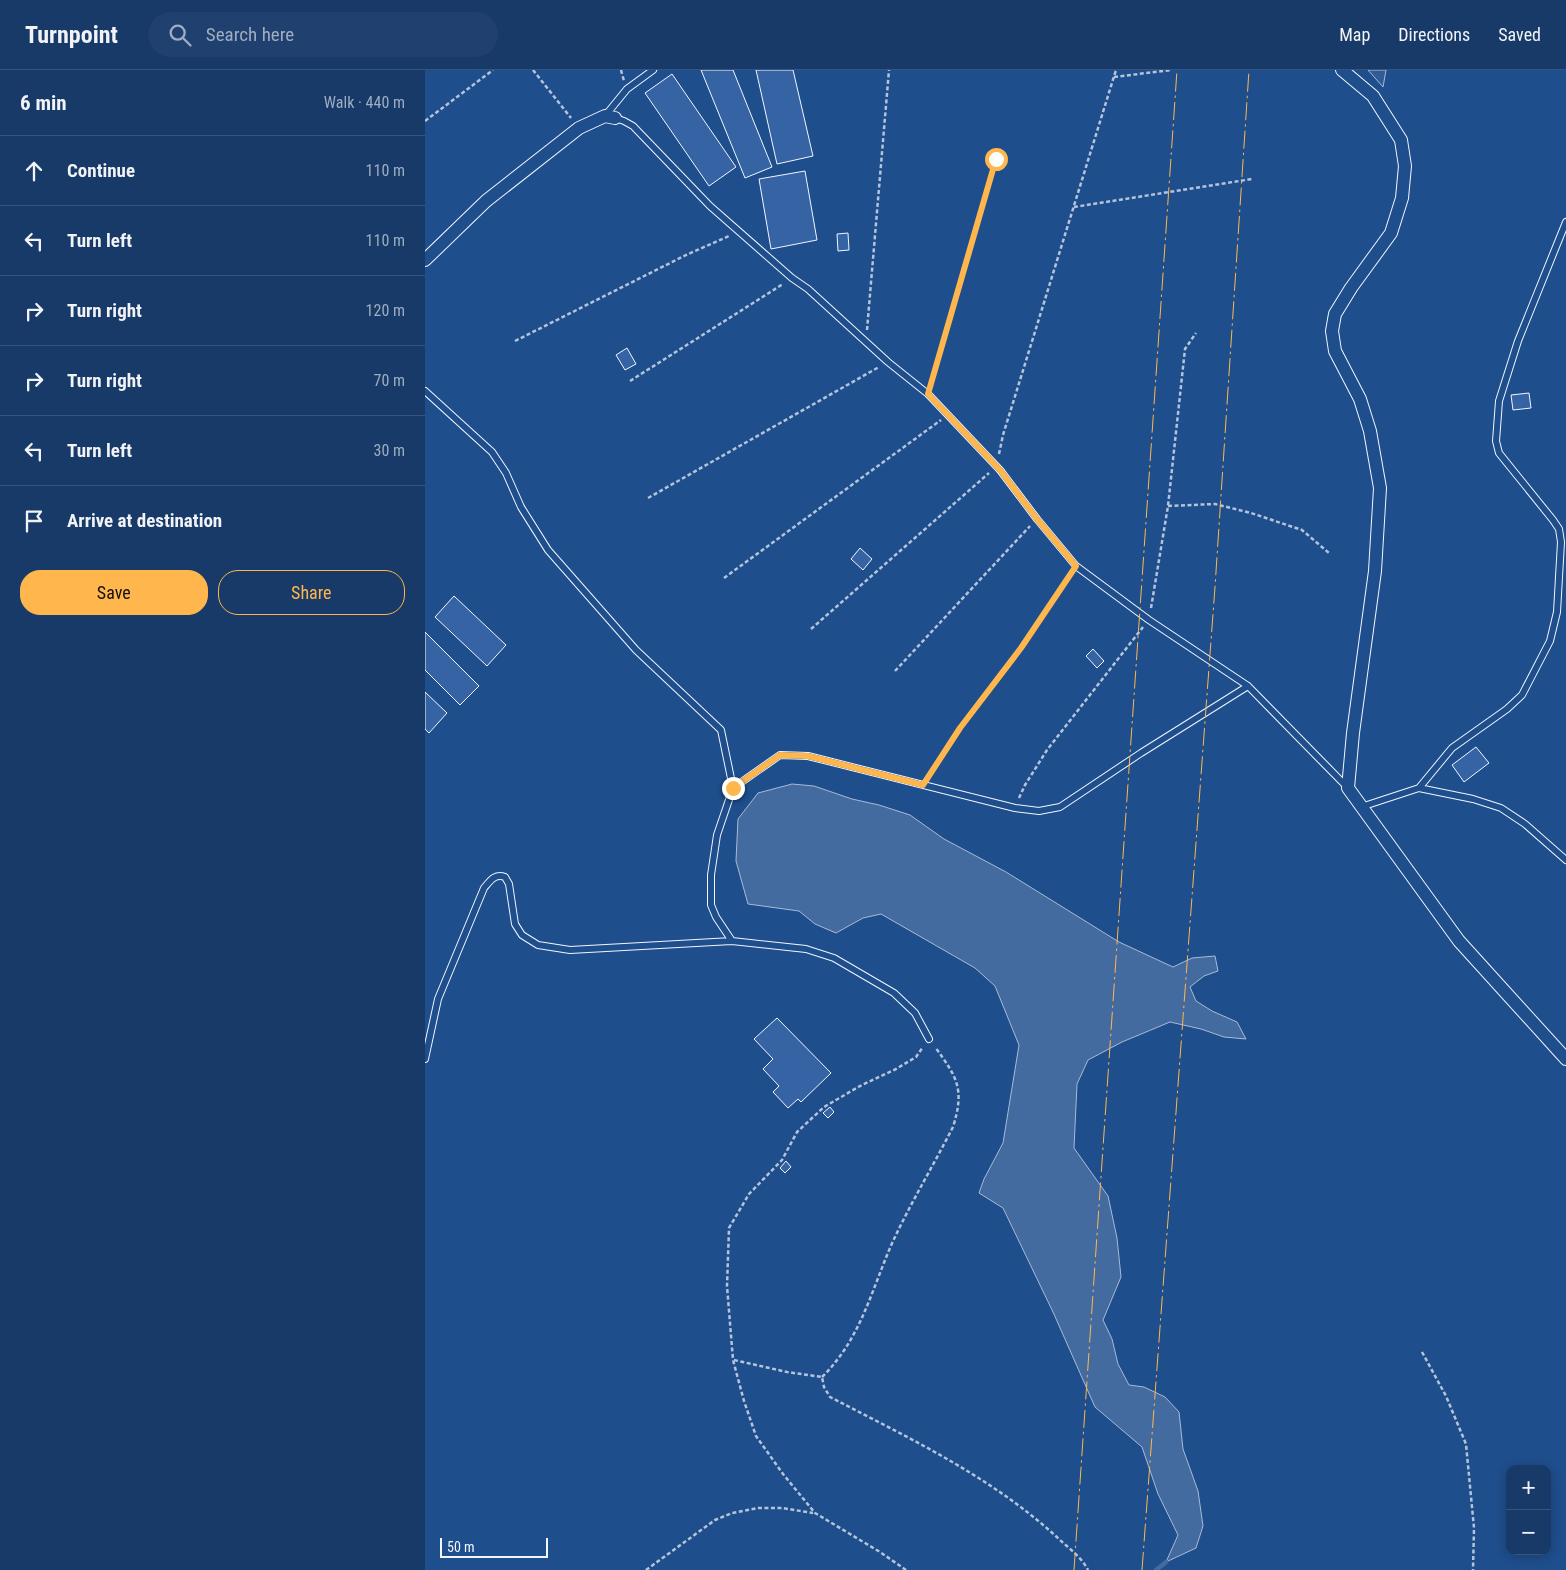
<!DOCTYPE html>
<meta charset="utf-8">
<style>
:root{--surface:#173a69;--page:#20416f;--text:#f1f3f6;--muted:#9eadc0;--line:#36547d;--accent:#ffb74d}
body{margin:0;font-family:"Roboto Condensed",sans-serif;background:var(--page);color:var(--text)}
.controls{position:absolute;right:15px;bottom:15px;display:grid;overflow:hidden;border-radius:10px;box-shadow:0 2px 12px #0003}
.controls button{width:45px;height:45px;display:grid;place-items:center;padding:0;border:0;border-bottom:1px solid var(--line);background:var(--surface);color:var(--text);font:25px sans-serif}
.scale{position:absolute;left:15px;bottom:12px;width:108px;box-sizing:border-box;padding-left:5px;border:2px solid #f2f6ff;border-top:0;font-size:14px;line-height:18px;white-space:nowrap;color:#f2f6ff;-webkit-text-stroke:4px #1f4e8c;paint-order:stroke}
.stop{position:absolute;width:15px;height:15px;margin:-11px;border:4px solid #ffb74d;border-radius:50%;background:#fff}
.stop.end{background:#ffb74d;border-color:#fff;box-shadow:0 1px 5px #0008}
.list{margin:0;padding:0;list-style:none}
h2{display:flex;justify-content:space-between;align-items:center;height:65px;margin:0;padding:0 20px;font-size:21px}
h2 small{font-size:16px;font-weight:400;color:var(--muted)}
.list li{display:grid;grid-template-columns:32px 1fr auto;gap:15px;align-items:center;box-sizing:border-box;height:70px;padding:0 20px;border-top:1px solid var(--line)}
.list b{display:block;font-size:19px;white-space:nowrap}
.list em{font-size:16px;font-style:normal;color:var(--muted)}
.actions{display:flex;gap:10px;padding:15px 20px}
.actions a{flex:1;padding:11px 0;border:1px solid var(--accent);border-radius:20px;text-align:center;font-size:18px;color:var(--accent)}
.actions .main{background:var(--accent);color:#111}
.icon{flex:none;width:28px;height:28px;fill:none;stroke:currentColor;stroke-width:2;stroke-linecap:round;stroke-linejoin:round}
.map{position:relative;flex:none;width:1141px;height:1500px;overflow:hidden}
header{display:flex;align-items:center;gap:30px;box-sizing:border-box;height:70px;padding:0 25px;background:var(--surface);border-bottom:1px solid var(--line)}
header strong{font-size:24px}
nav{display:flex;gap:28px;margin-inline-start:auto;font-size:18px}
.search{width:350px;height:45px;background:var(--page);display:flex;align-items:center;gap:12px;box-sizing:border-box;padding:0 18px;border-radius:28px;color:var(--muted);font-size:19px}
main{display:flex}
aside{flex:1;background:var(--surface)}
.map>svg:first-child{display:block}
.built{fill:#305b95;stroke:#a8bbd7}
.water{fill:#446ba0;stroke:#a8bbd7}
.lines{fill:none;stroke-linecap:round;stroke-linejoin:round}
.stream{stroke:#446ba0;stroke-width:4.5}
.building{fill:#3563a3;stroke:#f2f6ff}
.service-casing{stroke:#f2f6ff;stroke-width:8}
.minor-casing{stroke:#f2f6ff;stroke-width:14}
.path{stroke:#b3c4dc;stroke-width:2.5;stroke-dasharray:4 2.5;stroke-linecap:butt}
.service{stroke:#1f4e8c;stroke-width:6}
.minor{stroke:#1f4e8c;stroke-width:12}
.power{stroke:#ffb74d;stroke-width:1;stroke-dasharray:18 4 2.5 4;stroke-linecap:butt}
.route{stroke:#ffb74d;stroke-width:6}
</style>
<header>
<strong>Turnpoint</strong>
<div class="search"><svg class="icon" aria-label="search" viewBox="0 0 24 24"><circle cx="10" cy="10" r="6"/><path d="M15 15l6 6"/></svg>Search here</div>
<nav><a>Map</a><a>Directions</a><a>Saved</a></nav>
</header>
<main>
<aside>
<h2>6 min<small>Walk · 440 m</small></h2>
<ul class="list">
<li><svg class="icon" aria-label="ahead" viewBox="0 0 24 24"><path d="M12 20V5M6 11l6-6 6 6"/></svg><div><b>Continue</b></div><em>110 m</em></li>
<li><svg class="icon" aria-label="left" viewBox="0 0 24 24"><path d="M17 20v-9H6M10 6l-5 5 5 5"/></svg><div><b>Turn left</b></div><em>110 m</em></li>
<li><svg class="icon" aria-label="right" viewBox="0 0 24 24"><path d="M7 20v-9h11M14 6l5 5-5 5"/></svg><div><b>Turn right</b></div><em>120 m</em></li>
<li><svg class="icon" aria-label="right" viewBox="0 0 24 24"><path d="M7 20v-9h11M14 6l5 5-5 5"/></svg><div><b>Turn right</b></div><em>70 m</em></li>
<li><svg class="icon" aria-label="left" viewBox="0 0 24 24"><path d="M17 20v-9H6M10 6l-5 5 5 5"/></svg><div><b>Turn left</b></div><em>30 m</em></li>
<li><svg class="icon" aria-label="arrive" viewBox="0 0 24 24"><path d="M6 21V4h12l-3 4 3 4H6"/></svg><div><b>Arrive at destination</b></div></li>
</ul>
<div class="actions"><a class="main">Save</a><a>Share</a></div>
</aside>
<div class="map">
<svg width="1141" height="1500" viewBox="0 0 1141 1500">
<rect width="100%" height="100%" fill="#1f4e8c"/>
<path class="built" d="M943,0H961L958,17Z"/>
<path class="water" d="M367,714L389,716L427,729L454,735L485,745L519,769L581,802L694,872L748,897L767,888L790,886L793,901L779,906L765,917L771,931L787,941L812,952L821,969L799,967L776,959L745,952L697,972L663,990L652,1014L649,1078L683,1126L692,1168L696,1207L678,1250L687,1269L693,1294L704,1315L719,1317L740,1327L754,1342L758,1379L773,1421L778,1456L771,1478L741,1492L753,1465L733,1424L717,1377L670,1337L628,1242L578,1138L554,1123L559,1109L578,1073L594,975L570,916L550,898L456,844L438,848L411,863L390,854L374,841L323,834L311,791L313,749L333,723Z"/>
<g class="lines">
<path class="stream" d="M731,1500L741,1492"/>
</g>
<path class="building" d="M276,0H308L347,97L320,108Z
M331,0H368L388,86L352,94Z
M247,4L311,97L284,116L220,23Z
M380,101L392,170L346,179L334,109Z
M423,163L424,180L413,181L412,164Z
M202,278L211,294L200,300L191,285Z
M1104,323L1106,338L1088,340L1086,325Z
M435,478L447,489L438,500L426,489Z
M29,526L81,575L62,596L10,547Z
M0,562L54,616L35,635L0,600Z
M668,579L679,591L672,598L661,586Z
M0,622L22,643L4,663L0,659Z
M1051,677L1064,693L1039,712L1027,695Z
M352,948L406,1003L376,1032L373,1029L363,1038L348,1022L354,1016L338,999L348,989L329,969Z
M405,1037L409,1042L403,1048L398,1043Z
M361,1091L366,1097L360,1103L355,1098Z"/>
<g class="lines">
<g class="service-casing">
<path id="service" d="M180,46L202,19L228,0
M190,48L199,51L208,56L285,136L367,208L383,219L463,292L503,324L575,400L612,449L651,496L724,550L823,616L923,718
M0,321L67,382L81,403L96,437L123,480L211,580L296,660L308,718L292,765L286,805V835L291,847L307,871
M308,718L355,685L383,686L590,738L614,741L635,737L716,683L823,616
M994,718L1027,678L1082,639L1097,625L1125,571L1132,542L1136,472L1134,459L1128,450L1074,383L1071,371L1074,331L1093,271L1141,152
M936,737L994,718L1048,729L1076,738L1100,754L1141,790
M0,989L13,929L59,818C65,811 70,803 80,807L84,814L90,854L97,865L113,875L145,880L307,871L381,879L409,888L469,923L490,943L504,969"/>
</g>
<g class="minor-casing">
<path id="minor" d="M917,0L948,26L976,70L980,96L977,128L966,163L926,218L910,244L907,261L910,281L935,329L945,361L955,418L950,501L928,663L923,718L1034,871L1141,989
M0,190L61,131L154,58L180,46L190,48"/>
</g>
<path class="path" d="M108,0L146,48
M196,0L199,11
M689,7L746,0
M0,51L68,0
M649,137L827,109
M442,260L464,0
M90,271L261,185L304,166
M205,311L358,214
M506,314L571,89
M574,384L578,365L691,0
M223,428L454,297
M743,436L790,434L826,443L877,460L904,483
M299,508L516,350
M726,538L743,436L760,279L771,263
M386,559L564,403
M470,601L605,456
M504,706L535,658L596,578L646,503
M594,728L600,715L622,680L718,557
M997,1282L1021,1326L1041,1374L1049,1458L1048,1500
M309,1290L362,1302L397,1307L399,1317L405,1327C484,1368 569,1408 635,1470C645,1479 657,1488 663,1500
M397,1307C437,1268 447,1217 469,1169C487,1131 509,1094 528,1057C540,1019 532,1007 510,977
M221,1500L290,1450L307,1443L333,1438H357L388,1443
M481,1500L455,1482L390,1443L358,1404L331,1366L319,1331L308,1290L302,1216L304,1158L324,1124L357,1090L372,1062L399,1037L435,1016L471,999L491,987L498,977"/>
<use href="#service" class="service"/>
<use href="#minor" class="minor"/>
<path class="power" d="M649,1500L752,0
M717,1500L790,517L824,0"/>
</g>
<g class="lines">
<path class="route" d="M308,718L355,685L383,686L498,715L535,658L596,578L651,496L612,449L575,400L503,324L571,89"/>
</g>
</svg>
<div class="controls">
<button>+</button>
<button>−</button>
</div>
<div class="scale">50 m</div>
<div class="stop" style="left:571px;top:89px"></div>
<div class="stop end" style="left:308px;top:718px"></div>
</div>
</main>
